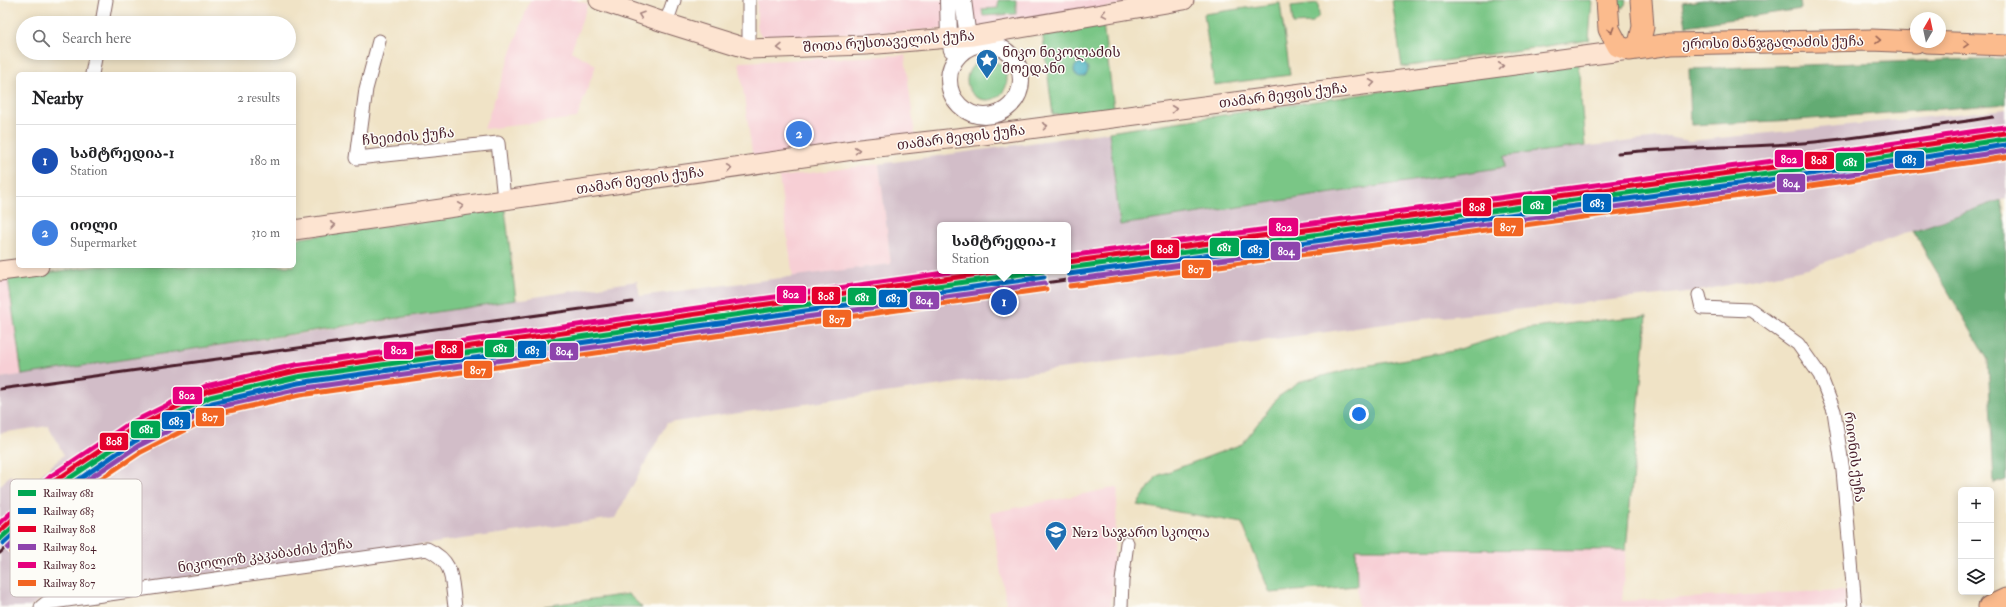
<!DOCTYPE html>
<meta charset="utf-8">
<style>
:root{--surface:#fff;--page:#f6f6f6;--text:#202124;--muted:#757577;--line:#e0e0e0;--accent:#1f6fb2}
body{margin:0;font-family:"IM FELL Double Pica","Noto Serif Georgian",serif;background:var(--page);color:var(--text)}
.controls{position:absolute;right:12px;bottom:12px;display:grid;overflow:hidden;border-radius:6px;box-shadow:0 2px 10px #0003}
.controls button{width:36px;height:36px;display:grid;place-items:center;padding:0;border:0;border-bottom:1px solid var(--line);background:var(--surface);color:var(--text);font:20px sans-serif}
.compass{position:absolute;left:1910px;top:12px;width:36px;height:36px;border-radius:50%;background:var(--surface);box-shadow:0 2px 10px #0003;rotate:9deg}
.you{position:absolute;left:1359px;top:414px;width:14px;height:14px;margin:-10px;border:3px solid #fff;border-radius:50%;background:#1a73e8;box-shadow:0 0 0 6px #1a73e833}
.badge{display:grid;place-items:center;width:26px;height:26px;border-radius:50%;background:var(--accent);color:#fff;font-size:13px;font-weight:700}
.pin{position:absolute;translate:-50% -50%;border:2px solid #fff;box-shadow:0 1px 4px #0006}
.popup{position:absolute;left:937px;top:222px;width:134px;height:52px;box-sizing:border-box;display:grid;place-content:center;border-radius:6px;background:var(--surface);filter:drop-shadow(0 1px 3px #0005);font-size:13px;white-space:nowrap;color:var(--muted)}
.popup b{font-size:15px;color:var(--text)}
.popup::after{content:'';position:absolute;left:50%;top:100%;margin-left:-8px;border:8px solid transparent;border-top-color:var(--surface)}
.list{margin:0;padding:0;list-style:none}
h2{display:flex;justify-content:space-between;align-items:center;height:52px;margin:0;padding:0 16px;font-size:17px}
h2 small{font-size:13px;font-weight:400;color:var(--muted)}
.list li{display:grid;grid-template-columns:26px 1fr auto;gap:12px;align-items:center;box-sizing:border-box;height:72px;padding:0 16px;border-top:1px solid var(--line)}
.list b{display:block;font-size:15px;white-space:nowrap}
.list p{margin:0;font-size:13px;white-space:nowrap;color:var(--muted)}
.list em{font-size:13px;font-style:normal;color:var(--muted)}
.icon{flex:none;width:22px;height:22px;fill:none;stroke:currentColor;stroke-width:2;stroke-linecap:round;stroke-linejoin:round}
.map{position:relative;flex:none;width:2006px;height:607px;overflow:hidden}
.search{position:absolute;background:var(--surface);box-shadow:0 2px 10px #0003;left:16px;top:16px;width:280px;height:44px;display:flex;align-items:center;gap:10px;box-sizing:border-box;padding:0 14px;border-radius:22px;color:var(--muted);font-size:15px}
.panel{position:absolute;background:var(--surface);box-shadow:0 2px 10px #0003;left:16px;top:72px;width:280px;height:196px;border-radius:6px}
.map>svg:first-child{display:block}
.built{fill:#f7cfd5}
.industrial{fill:#d2bdc8;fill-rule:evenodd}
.green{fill:#7ac686;stroke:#627258}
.forest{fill:#63ab73;stroke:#56654f}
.water{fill:#42afc0;stroke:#466776}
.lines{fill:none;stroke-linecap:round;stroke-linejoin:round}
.minor-casing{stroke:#846461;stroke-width:15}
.tertiary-casing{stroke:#846461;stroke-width:18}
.secondary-casing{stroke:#846461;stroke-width:21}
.primary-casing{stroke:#846461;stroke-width:23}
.minor{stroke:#fff;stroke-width:13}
.tertiary{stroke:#fff;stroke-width:16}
.secondary{stroke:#fde4d1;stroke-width:19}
.primary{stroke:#fbbb8d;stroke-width:21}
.rail{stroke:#4a1f2b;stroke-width:3}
.rail-1-casing{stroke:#fdfcf7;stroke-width:8}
.rail-2-casing{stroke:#fdfcf7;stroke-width:8}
.rail-3-casing{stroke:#fdfcf7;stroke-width:8}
.rail-4-casing{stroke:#fdfcf7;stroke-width:8}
.rail-5-casing{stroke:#fdfcf7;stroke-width:8}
.rail-6-casing{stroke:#fdfcf7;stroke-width:8}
.rail-1{stroke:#00a651;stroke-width:5}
.rail-2{stroke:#0065bd;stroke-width:5}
.rail-3{stroke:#e4002b;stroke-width:5}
.rail-4{stroke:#8e44ad;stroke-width:5}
.rail-5{stroke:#e5007d;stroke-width:5}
.rail-6{stroke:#f26522;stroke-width:5}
.oneway{stroke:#a4827e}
.oneway2{stroke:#9a6557}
.labels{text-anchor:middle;stroke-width:3;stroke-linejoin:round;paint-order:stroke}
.street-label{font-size:14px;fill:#4a1f2b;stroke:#fdfcf7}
.poi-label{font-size:14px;fill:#4a1f2b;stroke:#fdfcf7;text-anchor:start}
.key{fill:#fdfcf7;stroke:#c7baba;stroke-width:1}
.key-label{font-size:11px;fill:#4a1f2b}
.line-badge{stroke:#fdfcf7;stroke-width:1.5}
.badge-label{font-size:11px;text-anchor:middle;font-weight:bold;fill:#fff}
</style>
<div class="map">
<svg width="2006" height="607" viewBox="0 0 2006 607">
<rect width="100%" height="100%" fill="#fdfcf7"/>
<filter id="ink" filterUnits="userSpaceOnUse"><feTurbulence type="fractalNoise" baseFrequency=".025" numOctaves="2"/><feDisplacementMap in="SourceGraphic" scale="8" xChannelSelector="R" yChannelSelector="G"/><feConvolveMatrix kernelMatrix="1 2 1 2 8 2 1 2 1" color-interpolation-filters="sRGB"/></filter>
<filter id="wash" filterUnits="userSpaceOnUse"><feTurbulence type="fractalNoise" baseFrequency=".012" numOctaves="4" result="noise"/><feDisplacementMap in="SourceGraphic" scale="16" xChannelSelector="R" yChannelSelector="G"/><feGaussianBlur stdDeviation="0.9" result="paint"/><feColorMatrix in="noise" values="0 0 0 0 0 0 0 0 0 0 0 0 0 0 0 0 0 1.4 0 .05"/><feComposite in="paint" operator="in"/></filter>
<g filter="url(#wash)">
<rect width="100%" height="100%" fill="#f0e3c6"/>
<path class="built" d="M530,0H575L588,4L571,51L596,65L577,118L484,129Z
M757,0H945V29L764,39L757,30Z
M972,0H1155L973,28Z
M905,55L915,136L753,159L739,62Z
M879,164L891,264L793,277L779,177Z
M8,278L22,375L0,378V279Z
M1118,487L1111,607H1007L990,513Z
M1356,549L1626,550L1622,601L1844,590L1846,607H1358Z"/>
<path class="industrial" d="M2006,109V198L1808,268L1699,291L1414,320L667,423L615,518L43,597L30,607H0V486L10,475L26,488L64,455L48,426L0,433V378L339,328L637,281L640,296L891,264L879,164L1109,132L1120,225L1505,167L1503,156L1668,137L1690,141ZM940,225H1068V271H940Z"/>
<path class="green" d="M998,0H1016V14L983,16L982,9L998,8Z
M1392,0H1592L1589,40L1402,67Z
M1616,0H1627L1626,6L1623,8L1617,6Z
M1280,3L1290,75L1214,85L1204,14Z
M1318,3L1319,16L1312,23L1293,24L1291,6Z
M1103,24L1114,108L1053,115L1042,31Z
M967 80a20 20 0 1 1 40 0a20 20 0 1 1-40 0Z
M1578,62L1585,146L1504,156L1505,167L1120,225L1109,132Z
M505,209L516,300L22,375L8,278L97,266H294V239Z
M1647,316L1626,550L1356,549L1357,586L1270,593L1242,523L1137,505L1157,476L1242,444L1278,397L1302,381L1359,367L1453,351L1525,329L1591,321Z
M628,594L642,607H544V606Z"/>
<path class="forest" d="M1703,0H1800L1801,9L1686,26L1682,3Z
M2006,58V104L1797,120L1691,125L1689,69Z
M2001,200L2006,224V480L1994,484L1988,360L1913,231Z"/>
<path class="water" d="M1074 70a7 7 0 1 1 14 0a7 7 0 1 1-14 0Z"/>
</g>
<g filter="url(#ink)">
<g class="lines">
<g class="minor-casing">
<path id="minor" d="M749,0V49
M102,23L106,0
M666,23L674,0
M379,41L366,89L357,158L498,143L504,199
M92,74L96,53
M1699,295L1702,308L1751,310L1798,344L1820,375L1834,411L1843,471L1855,607
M41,607L46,603L427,549C455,562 451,579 455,607
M1121,607L1122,581L1127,543"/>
</g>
<g class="tertiary-casing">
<path id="tertiary" d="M948,0L949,38L952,50
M963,0L967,30L973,36L982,40
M949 80a36 36 0 1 1 72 0a36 36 0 1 1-72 0Z"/>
</g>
<g class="secondary-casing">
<path id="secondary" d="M599,0L666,23L749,49L866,45L973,36L1184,0
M294,230L860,149L983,135L1629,50
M0,271L39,266"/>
</g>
<g class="primary-casing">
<path id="primary" d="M1607,0L1609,29L1618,46L1629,50L1671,44L1872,40L1916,42
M1927,42L2006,45
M1629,50L1639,44L1643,27L1641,0
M1989,607L2006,599"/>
</g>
<use href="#minor" class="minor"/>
<use href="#tertiary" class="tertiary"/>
<use href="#secondary" class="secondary"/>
<use href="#primary" class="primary"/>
<path class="rail" d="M1618,153C1684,146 1749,148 1815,142C1875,136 1934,126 1993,117
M0,389L632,302
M0,553C63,489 138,431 226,405C269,392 315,386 360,379L1530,215L1770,185L2006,149"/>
<g class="rail-1-casing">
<path id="rail-1" d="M1068,268L1775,173L2006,139
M0,539L58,486L132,436L210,397L297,377L1043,271"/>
</g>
<g class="rail-2-casing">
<path id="rail-2" d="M1069,274L1776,179L2006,145
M4,543L62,491L135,441L212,403L298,383L1044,277"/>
</g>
<g class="rail-3-casing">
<path id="rail-3" d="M1068,262L1774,167L2005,133
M0,531L55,481L129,431L208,391L296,371L1000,271"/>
</g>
<g class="rail-4-casing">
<path id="rail-4" d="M1070,280L1777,185L2006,151
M8,548L65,495L138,446L214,408L299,389L1045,283"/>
</g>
<g class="rail-5-casing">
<path id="rail-5" d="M1068,256L1773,161L2004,127
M0,523L51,476L127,425L206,386L295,365L958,271"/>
</g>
<g class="rail-6-casing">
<path id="rail-6" d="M1070,286L1777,191L2006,157
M12,552L69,500L141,452L216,414L300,395L1046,289"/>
</g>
<use href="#rail-1" class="rail-1"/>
<use href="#rail-2" class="rail-2"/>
<use href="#rail-3" class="rail-3"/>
<use href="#rail-4" class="rail-4"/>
<use href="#rail-5" class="rail-5"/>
<use href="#rail-6" class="rail-6"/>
</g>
<defs><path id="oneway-chevron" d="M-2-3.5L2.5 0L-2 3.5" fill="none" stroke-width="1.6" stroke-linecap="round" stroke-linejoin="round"/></defs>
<g class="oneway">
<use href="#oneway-chevron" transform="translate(1104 14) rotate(170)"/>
<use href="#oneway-chevron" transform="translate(641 15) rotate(-161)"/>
<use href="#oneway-chevron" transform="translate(780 48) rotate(178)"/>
<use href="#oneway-chevron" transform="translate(1501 66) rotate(-7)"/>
<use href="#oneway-chevron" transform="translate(1372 83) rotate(-8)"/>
<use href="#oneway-chevron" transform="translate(1174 109) rotate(-7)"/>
<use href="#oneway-chevron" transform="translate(1045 126) rotate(-7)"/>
<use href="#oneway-chevron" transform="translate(857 150) rotate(-8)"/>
<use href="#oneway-chevron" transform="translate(729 168) rotate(-8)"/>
<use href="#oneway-chevron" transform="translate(461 206) rotate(-8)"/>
<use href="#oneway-chevron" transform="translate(333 225) rotate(-8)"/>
</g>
<g class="oneway2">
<use href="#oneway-chevron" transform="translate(1611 30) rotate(73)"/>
<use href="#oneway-chevron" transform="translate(1878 40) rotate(2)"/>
<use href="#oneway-chevron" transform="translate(1966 44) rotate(2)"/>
</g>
</g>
<defs>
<g id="sight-pin" transform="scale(1.15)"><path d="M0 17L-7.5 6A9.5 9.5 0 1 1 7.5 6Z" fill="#1f6fb2" stroke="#fdfcf7"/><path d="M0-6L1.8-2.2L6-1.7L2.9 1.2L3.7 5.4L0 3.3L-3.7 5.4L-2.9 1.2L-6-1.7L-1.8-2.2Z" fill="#fff"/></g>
<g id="school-pin" transform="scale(1.15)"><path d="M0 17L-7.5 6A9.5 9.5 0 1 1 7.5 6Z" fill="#1f6fb2" stroke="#fdfcf7"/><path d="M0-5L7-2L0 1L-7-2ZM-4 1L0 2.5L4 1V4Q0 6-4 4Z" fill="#fff"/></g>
</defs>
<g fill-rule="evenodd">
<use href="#sight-pin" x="987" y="60"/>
<use href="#school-pin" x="1056" y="532"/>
</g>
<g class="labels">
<g class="street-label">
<text transform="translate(889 41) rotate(-4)" y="5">შოთა რუსთაველის ქუჩა</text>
<text transform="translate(1773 42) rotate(-1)" y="5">ეროსი მანჯგალაძის ქუჩა</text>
<text transform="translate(1283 95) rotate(-7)" y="5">თამარ მეფის ქუჩა</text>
<text transform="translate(408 136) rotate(-5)" y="5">ჩხეიძის ქუჩა</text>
<text transform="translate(961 137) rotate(-7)" y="5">თამარ მეფის ქუჩა</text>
<text transform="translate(640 180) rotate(-8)" y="5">თამარ მეფის ქუჩა</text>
<text transform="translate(1855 457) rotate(83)" y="5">რიონის ქუჩა</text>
<text transform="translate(265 555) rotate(-8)" y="5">ნიკოლოზ კაკაბაძის ქუჩა</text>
</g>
<g class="poi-label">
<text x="1002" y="57">ნიკო ნიკოლაძის<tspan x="1002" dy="16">მოედანი</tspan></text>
<text x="1072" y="537">№12 საჯარო სკოლა</text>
</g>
</g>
<rect x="10" y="479" width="132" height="118" rx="6" class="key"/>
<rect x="18" y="490" width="18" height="6" fill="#00a651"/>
<rect x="18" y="508" width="18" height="6" fill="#0065bd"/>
<rect x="18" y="526" width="18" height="6" fill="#e4002b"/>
<rect x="18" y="544" width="18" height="6" fill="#8e44ad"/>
<rect x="18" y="562" width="18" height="6" fill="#e5007d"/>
<rect x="18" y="580" width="18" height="6" fill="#f26522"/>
<g class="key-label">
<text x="43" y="497">Railway 681</text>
<text x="43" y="515">Railway 683</text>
<text x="43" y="533">Railway 808</text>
<text x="43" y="551">Railway 804</text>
<text x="43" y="569">Railway 802</text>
<text x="43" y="587">Railway 807</text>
</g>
<g class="line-badge">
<rect x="1774" y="149" width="30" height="19" rx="4" fill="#e5007d"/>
<rect x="1894" y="150" width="31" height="19" rx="4" fill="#0065bd"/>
<rect x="1804" y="151" width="31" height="19" rx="4" fill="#e4002b"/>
<rect x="1835" y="152" width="30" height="20" rx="4" fill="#00a651"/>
<rect x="1776" y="173" width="30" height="20" rx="4" fill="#8e44ad"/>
<rect x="1582" y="193" width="30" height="20" rx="4" fill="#0065bd"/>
<rect x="1522" y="195" width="30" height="20" rx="4" fill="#00a651"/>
<rect x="1462" y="197" width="30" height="20" rx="4" fill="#e4002b"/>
<rect x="1268" y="217" width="31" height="20" rx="4" fill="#e5007d"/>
<rect x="1493" y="217" width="31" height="20" rx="4" fill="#f26522"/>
<rect x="1209" y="237" width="31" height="20" rx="4" fill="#00a651"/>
<rect x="1150" y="239" width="30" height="20" rx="4" fill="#e4002b"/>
<rect x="1240" y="239" width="30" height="20" rx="4" fill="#0065bd"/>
<rect x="1270" y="241" width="31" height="20" rx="4" fill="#8e44ad"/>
<rect x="1181" y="259" width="31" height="20" rx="4" fill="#f26522"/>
<rect x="776" y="285" width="31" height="19" rx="4" fill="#e5007d"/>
<rect x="811" y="286" width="30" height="19" rx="4" fill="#e4002b"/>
<rect x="847" y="287" width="30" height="19" rx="4" fill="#00a651"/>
<rect x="878" y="289" width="30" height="19" rx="4" fill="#0065bd"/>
<rect x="909" y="291" width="31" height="19" rx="4" fill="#8e44ad"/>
<rect x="822" y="309" width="30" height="19" rx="4" fill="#f26522"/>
<rect x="484" y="339" width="31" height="19" rx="4" fill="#00a651"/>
<rect x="434" y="340" width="30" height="19" rx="4" fill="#e4002b"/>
<rect x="517" y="340" width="30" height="19" rx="4" fill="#0065bd"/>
<rect x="383" y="341" width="31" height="19" rx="4" fill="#e5007d"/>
<rect x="549" y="342" width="30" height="19" rx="4" fill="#8e44ad"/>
<rect x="463" y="360" width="30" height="19" rx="4" fill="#f26522"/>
<rect x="172" y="386" width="31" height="19" rx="4" fill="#e5007d"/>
<rect x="195" y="407" width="30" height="20" rx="4" fill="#f26522"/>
<rect x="161" y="411" width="30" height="19" rx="4" fill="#0065bd"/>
<rect x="130" y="420" width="31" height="19" rx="4" fill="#00a651"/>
<rect x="99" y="432" width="30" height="19" rx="4" fill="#e4002b"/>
</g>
<g class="badge-label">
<text x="1789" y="163">802</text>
<text x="1909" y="163">683</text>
<text x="1819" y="164">808</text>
<text x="1850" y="166">681</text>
<text x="1791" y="187">804</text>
<text x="1597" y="207">683</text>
<text x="1537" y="209">681</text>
<text x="1477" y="211">808</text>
<text x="1284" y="231">802</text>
<text x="1508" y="231">807</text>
<text x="1224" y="251">681</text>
<text x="1165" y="253">808</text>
<text x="1255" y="253">683</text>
<text x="1286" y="255">804</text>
<text x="1196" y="273">807</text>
<text x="791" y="298">802</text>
<text x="826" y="300">808</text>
<text x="862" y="301">681</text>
<text x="893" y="302">683</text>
<text x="924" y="304">804</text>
<text x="837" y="323">807</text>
<text x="500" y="352">681</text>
<text x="449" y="353">808</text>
<text x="532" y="354">683</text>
<text x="399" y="354">802</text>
<text x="564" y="355">804</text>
<text x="478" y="374">807</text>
<text x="187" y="399">802</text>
<text x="210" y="421">807</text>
<text x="176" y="425">683</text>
<text x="146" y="433">681</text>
<text x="114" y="445">808</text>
</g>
</svg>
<div class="controls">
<button>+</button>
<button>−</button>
<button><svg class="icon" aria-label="layers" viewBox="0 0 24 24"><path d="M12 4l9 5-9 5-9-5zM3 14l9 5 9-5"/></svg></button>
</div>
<svg class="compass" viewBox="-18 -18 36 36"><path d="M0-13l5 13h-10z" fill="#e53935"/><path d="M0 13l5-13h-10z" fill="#757577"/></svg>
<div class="you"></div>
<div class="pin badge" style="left:1004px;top:302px;background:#1a4fb4">1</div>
<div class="popup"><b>სამტრედია-1</b>Station</div>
<div class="pin badge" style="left:799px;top:134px;background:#3f7fe0">2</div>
<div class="search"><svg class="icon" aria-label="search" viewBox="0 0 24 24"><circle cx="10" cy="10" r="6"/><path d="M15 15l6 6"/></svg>Search here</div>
<section class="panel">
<h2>Nearby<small>2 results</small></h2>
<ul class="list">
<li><span class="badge" style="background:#1a4fb4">1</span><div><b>სამტრედია-1</b><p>Station</p></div><em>180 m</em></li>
<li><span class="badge" style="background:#3f7fe0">2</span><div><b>იოლი</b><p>Supermarket</p></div><em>310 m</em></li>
</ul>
</section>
</div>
